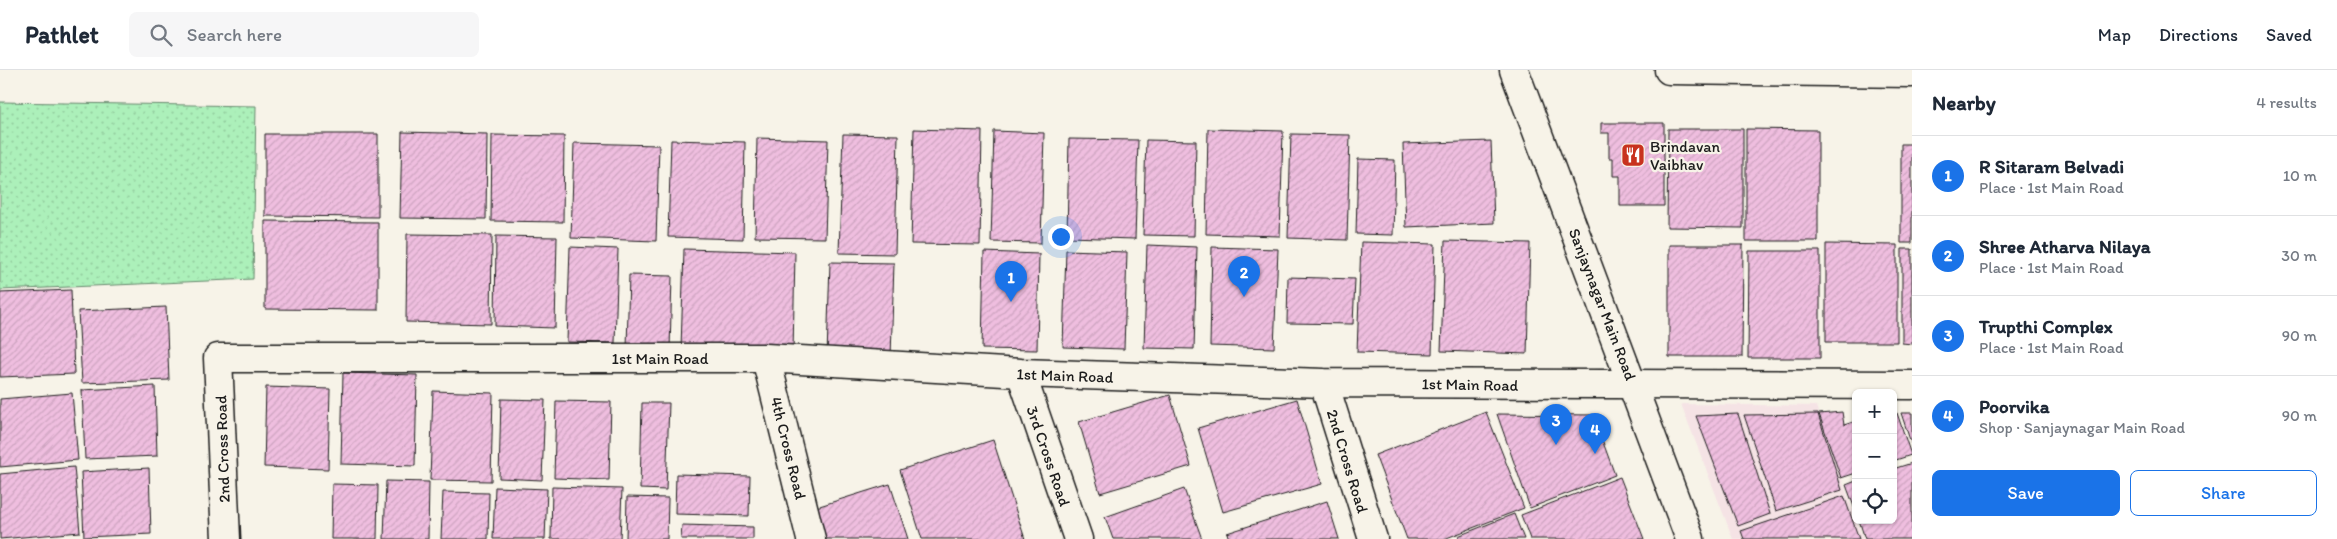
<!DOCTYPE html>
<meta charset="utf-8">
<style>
:root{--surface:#fff;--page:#f6f6f7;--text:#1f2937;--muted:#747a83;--line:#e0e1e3;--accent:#1a73e8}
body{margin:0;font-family:Itim,sans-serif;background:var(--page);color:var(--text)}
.controls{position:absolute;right:15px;bottom:15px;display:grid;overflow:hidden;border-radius:8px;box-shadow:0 1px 4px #0004}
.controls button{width:45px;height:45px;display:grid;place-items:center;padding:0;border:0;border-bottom:1px solid var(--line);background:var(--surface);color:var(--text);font:25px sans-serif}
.you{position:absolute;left:1060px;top:166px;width:18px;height:18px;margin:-12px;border:4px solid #fff;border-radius:50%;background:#1a73e8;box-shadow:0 0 0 8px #1a73e833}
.badge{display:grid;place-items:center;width:32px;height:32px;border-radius:50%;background:var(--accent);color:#fff;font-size:16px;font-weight:700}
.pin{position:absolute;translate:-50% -41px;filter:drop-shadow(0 1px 2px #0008)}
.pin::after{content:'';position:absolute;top:26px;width:18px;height:15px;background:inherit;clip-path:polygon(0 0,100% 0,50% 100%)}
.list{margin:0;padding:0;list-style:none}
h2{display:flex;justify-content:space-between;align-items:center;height:65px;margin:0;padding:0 20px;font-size:21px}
h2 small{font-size:16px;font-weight:400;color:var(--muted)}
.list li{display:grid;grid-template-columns:32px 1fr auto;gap:15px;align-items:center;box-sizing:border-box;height:80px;padding:0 20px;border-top:1px solid var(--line)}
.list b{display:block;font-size:19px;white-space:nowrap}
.list p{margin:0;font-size:16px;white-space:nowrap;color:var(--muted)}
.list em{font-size:16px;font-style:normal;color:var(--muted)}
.actions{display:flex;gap:10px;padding:15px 20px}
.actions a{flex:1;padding:11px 0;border:1px solid var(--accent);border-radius:8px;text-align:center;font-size:18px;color:var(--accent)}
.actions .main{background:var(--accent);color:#fff}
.icon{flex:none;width:28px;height:28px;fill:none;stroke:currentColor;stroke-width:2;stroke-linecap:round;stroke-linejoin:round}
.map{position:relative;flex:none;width:1912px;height:469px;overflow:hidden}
header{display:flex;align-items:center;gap:30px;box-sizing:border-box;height:70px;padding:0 25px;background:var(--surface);border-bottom:1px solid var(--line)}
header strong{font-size:24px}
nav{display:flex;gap:28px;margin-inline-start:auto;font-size:18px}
.search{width:350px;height:45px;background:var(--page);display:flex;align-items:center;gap:12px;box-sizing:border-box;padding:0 18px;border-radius:8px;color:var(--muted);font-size:19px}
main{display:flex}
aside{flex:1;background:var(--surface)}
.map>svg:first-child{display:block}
.built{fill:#f5e3e5}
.grass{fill:url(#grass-dots);stroke:#64866b}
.building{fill:url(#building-hatch);stroke:#1c1c1c}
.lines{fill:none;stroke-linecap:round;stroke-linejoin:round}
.minor-casing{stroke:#1c1c1c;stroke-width:31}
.tertiary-casing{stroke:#1c1c1c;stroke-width:31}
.minor{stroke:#f7f3e8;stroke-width:28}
.tertiary{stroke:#f7f3e8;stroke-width:28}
.labels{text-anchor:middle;stroke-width:4.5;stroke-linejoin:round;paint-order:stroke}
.poi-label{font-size:16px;fill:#1c1c1c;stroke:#f7f3e8;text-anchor:start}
.street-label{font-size:16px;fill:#1c1c1c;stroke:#f7f3e8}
</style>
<header>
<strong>Pathlet</strong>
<div class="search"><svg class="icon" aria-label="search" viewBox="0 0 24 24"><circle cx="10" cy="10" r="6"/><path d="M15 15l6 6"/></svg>Search here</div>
<nav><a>Map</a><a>Directions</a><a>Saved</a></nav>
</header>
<main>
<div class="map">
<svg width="1912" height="469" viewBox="0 0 1912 469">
<defs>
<pattern id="grass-dots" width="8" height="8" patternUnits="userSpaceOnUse" patternTransform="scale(1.25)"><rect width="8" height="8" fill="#acf0ba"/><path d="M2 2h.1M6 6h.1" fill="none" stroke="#93cd9f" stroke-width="1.8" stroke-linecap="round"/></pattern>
<pattern id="building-hatch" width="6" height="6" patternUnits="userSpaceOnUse" patternTransform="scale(1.25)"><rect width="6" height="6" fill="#efbedf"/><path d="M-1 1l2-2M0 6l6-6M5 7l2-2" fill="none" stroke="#cca3bf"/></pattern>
</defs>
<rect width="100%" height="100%" fill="#f7f3e8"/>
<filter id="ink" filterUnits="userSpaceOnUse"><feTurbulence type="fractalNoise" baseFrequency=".02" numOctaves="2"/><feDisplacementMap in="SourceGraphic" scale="10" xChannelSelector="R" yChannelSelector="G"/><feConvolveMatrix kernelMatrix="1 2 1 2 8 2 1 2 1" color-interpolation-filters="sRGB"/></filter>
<g filter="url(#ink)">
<path class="built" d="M1681,334L1816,336L1863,469H1733Z"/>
<path class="grass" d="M0,32L256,36L253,209L0,220Z"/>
<path class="building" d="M1601,53H1664V136H1620V106H1613V88H1609V63H1601Z
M914,59L982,61L980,175L911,174Z
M1208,59L1283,61L1280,166L1206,164Z
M1668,59H1743V158L1667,157Z
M1746,59L1818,60V171H1746Z
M994,61L1044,63L1041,173L991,172Z
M402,62L487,64L486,149L400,148Z
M265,64H378V147L265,146Z
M843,64L898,65L895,184L839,183Z
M1291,64L1350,65L1347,170L1288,168Z
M492,65L564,66L563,152L491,151Z
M757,68L828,70L825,168L755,167Z
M1069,69L1138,70L1135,169L1067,167Z
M671,70L745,72L743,169L668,167Z
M1146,70L1196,71L1194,166L1143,165Z
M1491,71L1494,153L1406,157L1403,74Z
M574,73L659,75L656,171L571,168Z
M1901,74H1912V173H1901Z
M1358,89L1395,90L1393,165L1356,164Z
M265,151L378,152V240L265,239Z
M407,164L492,165L491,254L406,252Z
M496,166L557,167L555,258L495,256Z
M1445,171L1530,173L1527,284L1441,281Z
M1361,172L1435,174L1432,284L1357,282Z
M1826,174L1897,175V272H1826Z
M1147,175L1197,177L1194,279L1144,278Z
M1669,175H1743L1742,287H1669Z
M570,177L618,179L615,273L567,272Z
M1212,177L1278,179L1274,278L1210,276Z
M684,179L795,182L793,282L681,279Z
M1902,179H1912V274L1902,273Z
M1066,180L1127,182L1124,279L1063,277Z
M1749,181H1820V288H1748Z
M984,182L1039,184L1037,280L982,279Z
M830,192L894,193L891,287L827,286Z
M629,205L672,206L670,279L627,278Z
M1288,207L1355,209L1353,254L1287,253Z
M71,220L74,304L0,307V223Z
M166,237L169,310L82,313L78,241Z
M343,303L417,305L415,396L341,394Z
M155,316L157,386L85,389L82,320Z
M266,317L330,319L328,399L264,397Z
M433,321L493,323L491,411L430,410Z
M72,323L78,390L0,397V329Z
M1170,325L1191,396L1100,423L1079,352Z
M501,329L545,330L542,410L499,408Z
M1297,329L1322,414L1223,442L1198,358Z
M556,331L611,332L609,410L554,408Z
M642,333H669L666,420L640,419Z
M1486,342L1524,438L1444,469H1407L1375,385Z
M1842,342L1844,355L1856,351V403L1841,408L1819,344Z
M1897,343L1911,385L1893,391V344Z
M1901,343H1912V376Z
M1497,344L1593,345L1615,405L1530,438Z
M1738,344L1770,444L1738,456L1696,346Z
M1818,344L1842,420L1776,441L1744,345Z
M993,370L1025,469H922L900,400Z
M1912,393V469H1865L1859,450H1893V399Z
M74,397L80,462L0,469V404Z
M149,398L151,464L84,467L81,402Z
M676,404L750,406L749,446L675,444Z
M1620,407L1644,469H1530L1521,445Z
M386,411L429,412L428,469H384Z
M1856,411V442L1846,415Z
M332,414L378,415L377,469H331Z
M890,414L908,469H820L810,439Z
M495,417L547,419L545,469H493Z
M552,417L622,419L620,469H551Z
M1184,419L1202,469H1113L1105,447Z
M443,422L489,423L488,469H441Z
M1844,426L1859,469H1744L1741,461Z
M627,427L668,428L667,469H626Z
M1327,431L1339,469H1229L1227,463Z
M1514,444L1524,469H1459L1458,466Z
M682,455L753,457V469H681Z"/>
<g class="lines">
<g class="minor-casing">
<path id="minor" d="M766,288L811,469
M1021,303L1078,469
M1324,313L1373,469
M226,469L218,288H766L1021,303L1324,313L1912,315"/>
</g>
<g class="tertiary-casing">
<path id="tertiary" d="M1514,0L1690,469
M1669,0L1912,3"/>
</g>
<use href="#minor" class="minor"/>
<use href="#tertiary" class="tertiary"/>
</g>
</g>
<defs>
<g id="restaurant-square" transform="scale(1.25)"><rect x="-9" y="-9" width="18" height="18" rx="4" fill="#c8321e" stroke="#f7f3e8"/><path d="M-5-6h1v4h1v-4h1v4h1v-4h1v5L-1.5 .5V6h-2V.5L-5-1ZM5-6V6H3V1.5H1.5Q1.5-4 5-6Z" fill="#fff"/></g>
</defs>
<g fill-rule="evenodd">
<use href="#restaurant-square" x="1633" y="85"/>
</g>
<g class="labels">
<g class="poi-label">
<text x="1650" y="82">Brindavan<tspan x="1650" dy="18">Vaibhav</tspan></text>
</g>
<g class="street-label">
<text transform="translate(1603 234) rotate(69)" y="6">Sanjaynagar Main Road</text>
<text x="660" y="294">1st Main Road</text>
<text transform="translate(1065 305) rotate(2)" y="6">1st Main Road</text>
<text transform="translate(1470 314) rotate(1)" y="6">1st Main Road</text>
<text transform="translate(789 378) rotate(76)" y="6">4th Cross Road</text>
<text transform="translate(222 379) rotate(-92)" y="6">2nd Cross Road</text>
<text transform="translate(1049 386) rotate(71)" y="6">3rd Cross Road</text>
<text transform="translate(1348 391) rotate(73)" y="6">2nd Cross Road</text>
</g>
</g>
</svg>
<div class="controls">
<button>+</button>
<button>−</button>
<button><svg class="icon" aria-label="locate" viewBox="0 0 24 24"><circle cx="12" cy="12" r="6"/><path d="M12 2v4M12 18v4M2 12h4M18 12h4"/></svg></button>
</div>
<div class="you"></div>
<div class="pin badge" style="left:1011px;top:232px">1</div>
<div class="pin badge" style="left:1244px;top:227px">2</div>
<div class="pin badge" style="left:1556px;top:375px">3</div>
<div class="pin badge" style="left:1595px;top:384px">4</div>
</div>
<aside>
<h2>Nearby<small>4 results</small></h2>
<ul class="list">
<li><span class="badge">1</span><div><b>R Sitaram Belvadi</b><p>Place · 1st Main Road</p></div><em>10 m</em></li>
<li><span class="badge">2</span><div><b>Shree Atharva Nilaya</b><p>Place · 1st Main Road</p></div><em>30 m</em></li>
<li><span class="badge">3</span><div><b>Trupthi Complex</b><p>Place · 1st Main Road</p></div><em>90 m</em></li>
<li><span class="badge">4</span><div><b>Poorvika</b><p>Shop · Sanjaynagar Main Road</p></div><em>90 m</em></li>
</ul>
<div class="actions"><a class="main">Save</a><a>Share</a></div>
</aside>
</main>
